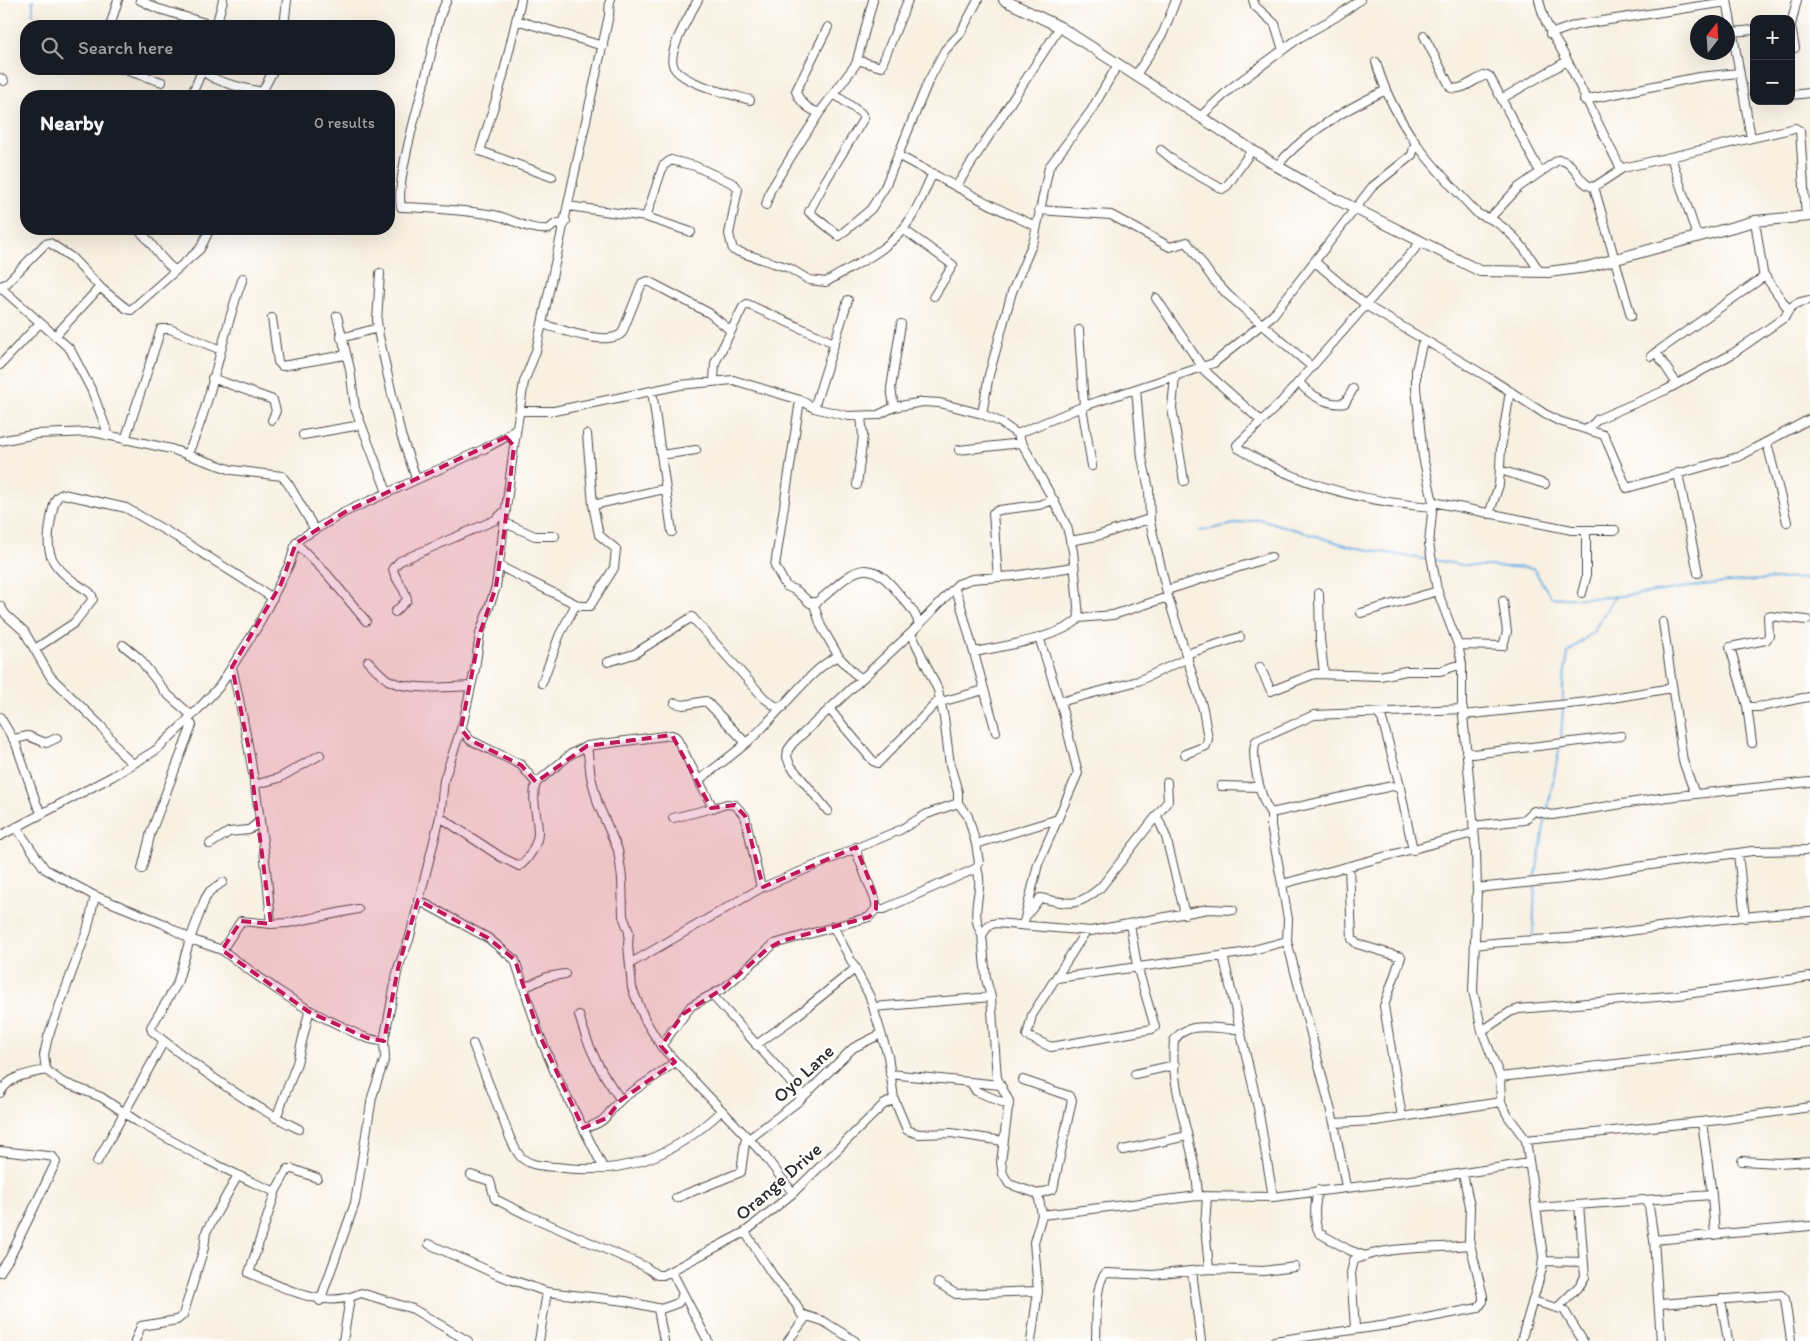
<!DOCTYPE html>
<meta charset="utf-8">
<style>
:root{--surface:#171b24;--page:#242831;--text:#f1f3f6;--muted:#9ea1a6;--line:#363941}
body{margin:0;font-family:Itim,sans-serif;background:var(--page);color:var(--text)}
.controls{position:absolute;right:15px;top:15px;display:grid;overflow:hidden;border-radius:10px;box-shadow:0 5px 20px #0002}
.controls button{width:45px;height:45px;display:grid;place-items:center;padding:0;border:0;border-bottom:1px solid var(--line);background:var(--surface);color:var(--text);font:25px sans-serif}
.compass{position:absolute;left:1690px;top:15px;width:45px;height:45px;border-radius:50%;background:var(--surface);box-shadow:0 5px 20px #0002;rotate:17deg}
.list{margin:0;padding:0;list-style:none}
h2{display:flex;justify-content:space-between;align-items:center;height:65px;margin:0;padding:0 20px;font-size:21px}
h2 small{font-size:16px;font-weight:400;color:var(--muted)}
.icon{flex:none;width:28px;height:28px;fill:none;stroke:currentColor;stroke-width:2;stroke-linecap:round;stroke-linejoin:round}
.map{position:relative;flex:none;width:1810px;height:1341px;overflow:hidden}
.search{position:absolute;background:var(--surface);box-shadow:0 5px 20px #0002;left:20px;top:20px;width:375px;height:55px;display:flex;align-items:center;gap:12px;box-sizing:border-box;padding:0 18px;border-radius:20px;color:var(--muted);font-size:19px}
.panel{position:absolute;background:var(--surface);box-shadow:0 5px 20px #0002;left:20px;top:90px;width:375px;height:145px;border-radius:20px}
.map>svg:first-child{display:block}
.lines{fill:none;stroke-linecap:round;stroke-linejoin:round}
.stream{stroke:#73b2e6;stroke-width:2}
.street-casing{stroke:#4a4946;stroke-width:10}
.secondary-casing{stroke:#4a4946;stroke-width:12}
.street{stroke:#fff;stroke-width:8}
.secondary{stroke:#fff;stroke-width:10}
.marked{fill:#c2185b;fill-opacity:0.2;stroke:#c2185b;stroke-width:4;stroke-dasharray:10 6;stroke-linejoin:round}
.labels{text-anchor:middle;stroke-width:5;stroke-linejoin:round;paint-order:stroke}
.street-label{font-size:19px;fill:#2b2b2b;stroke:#fff}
</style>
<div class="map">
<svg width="1810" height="1341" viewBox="0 0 1810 1341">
<rect width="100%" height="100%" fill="#fff"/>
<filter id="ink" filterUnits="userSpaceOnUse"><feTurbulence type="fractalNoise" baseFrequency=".02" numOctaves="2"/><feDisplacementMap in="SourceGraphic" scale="10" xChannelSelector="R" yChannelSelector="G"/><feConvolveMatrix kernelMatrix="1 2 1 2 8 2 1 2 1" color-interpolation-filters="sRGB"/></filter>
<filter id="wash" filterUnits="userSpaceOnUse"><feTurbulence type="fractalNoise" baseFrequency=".0096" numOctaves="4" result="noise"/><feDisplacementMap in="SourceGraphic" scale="20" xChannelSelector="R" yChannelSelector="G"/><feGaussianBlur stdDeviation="1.12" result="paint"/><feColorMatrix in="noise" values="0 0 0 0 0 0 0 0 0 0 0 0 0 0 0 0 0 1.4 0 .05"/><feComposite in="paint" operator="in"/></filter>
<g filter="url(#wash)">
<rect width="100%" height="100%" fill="#f8f0e1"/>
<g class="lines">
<path class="stream" d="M33,0V15
M1200,531L1260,519L1352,547L1429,560
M1434,560L1462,565L1533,568L1551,597C1607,602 1656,591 1711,584C1744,580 1777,579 1810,578
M1563,703V685L1568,653L1593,632L1615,596
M1561,740L1563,708
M1547,812L1560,745
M1535,880L1546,816
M1533,938L1535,885"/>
</g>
</g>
<g filter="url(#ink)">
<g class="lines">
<g class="street-casing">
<path id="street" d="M140,0L156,8L215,26
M447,0C437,19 434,42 429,63C422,95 395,179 401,207C432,208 464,210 494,215C514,219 528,231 549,229L555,224L566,221
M521,0L502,80L480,151L552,177
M610,0L609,15L536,351L524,382L514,446L496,587L480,633L475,669L463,723L444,780L440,817L501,857L519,866C528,861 538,843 538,833C538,815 531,802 536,783L571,754L587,746L672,735L676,737L713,808L727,804L735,805L745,816L761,888
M698,0C690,14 668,50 673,65C678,83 734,95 750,100
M1253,0L1255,6L1275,24L1283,50
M1539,0C1546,30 1555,37 1568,62C1586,98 1603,134 1621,169
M1727,0L1751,138
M516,20L603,46
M1791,25L1797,0
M110,26L118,0
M216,26L223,0
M284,26L287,0
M1791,27L1795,48
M1733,32L1754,30
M1550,34L1576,25L1727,2
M1424,36L1451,88C1464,91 1475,78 1487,75L1490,77L1540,172
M857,60L881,67L908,0
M1376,62C1395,127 1432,166 1478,214C1506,222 1525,248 1540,272
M122,69L162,82
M203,69C207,81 248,89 262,92
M1136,75L1163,33L1176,0
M0,78L4,81
M834,94L861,113L864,118L826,180L809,212L839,236L871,209L885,187L928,82L945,50L960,34L978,0
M1791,95L1810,93
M191,96L203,69
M260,96L274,69
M1503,98L1567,61
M1584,100L1699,77L1739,73
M820,112C810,112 798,100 796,91L828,27
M1201,116L1231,88L1299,38L1336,17L1360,0
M1161,150L1178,164L1222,189L1227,186L1252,150
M899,156C944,179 988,206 1036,226
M1671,157L1697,236
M1277,166C1304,133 1346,109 1384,91
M957,185L1060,27
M1594,187L1631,316
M766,205L770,191L794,152L820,112L856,64L873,0
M568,206L646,217L691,232
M1039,210L1111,215L1170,247L1187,242L1213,279L1228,295L1312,367
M646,217L663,166L671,160L695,166L734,184L738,189L729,234L733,250L789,268L809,280L826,282C854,265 891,250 909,221C919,207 925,189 933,173
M1491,217L1519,187L1558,160C1576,160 1578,186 1594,187L1623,168L1795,128L1800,131L1806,216
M1755,221L1763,273L1788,309
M137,229C152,240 159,260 175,270
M903,229L953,265L934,296
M1421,242L1282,401L1237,445L1238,448C1298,485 1363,502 1433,507
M1315,262L1367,306L1491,379L1545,414L1559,421L1604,435L1627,488L1738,457L1810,419
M380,273L377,321L379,336L401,435L416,478
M0,286L6,284L45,244L50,243L71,257L102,289L127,309L131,310L200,249L210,229
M0,287L70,349L92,391L109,436
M1156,298L1205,371L1260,420
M337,316L350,369L355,408L387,492
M272,318L278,362L282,366L345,355
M542,324C559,329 608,347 622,333L642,283L648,281L709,313L731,331
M1079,330L1084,406
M55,336L100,287
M341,338L378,328
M1423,340L1416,370V388L1423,457L1433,502L1429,544L1437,590L1458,645L1462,664V705L1476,850L1477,890L1473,991L1482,1031L1500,1077L1501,1102L1508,1116L1526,1140L1543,1256L1542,1269L1521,1341
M1656,352L1677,384
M1651,356L1765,276
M0,365L40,323
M1175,376L1172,408L1184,481
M212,378L273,400L276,411L272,420
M714,381L715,363L743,307L747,304L834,343
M1299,382C1309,395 1328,406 1345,403L1353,389
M1136,389L1142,458L1149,489L1150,522L1168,597L1203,709L1208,739L1206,746L1185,754
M652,391L672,532
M800,400L775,566L786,586L797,591L810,603L817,602C849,577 865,549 898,593C907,604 916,611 919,625
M894,407L891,388L901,324
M1082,407L1092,466
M814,408L848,300
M520,411H554L680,385L733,380L800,400L814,408L848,416L878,415L894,407L923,402L940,403L982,414L1000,422L1017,434L1057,507L1067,527L1073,551L1079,618C1064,637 999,647 974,652
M982,414L989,375L1012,292L1034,240L1049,167L1091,111L1118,64
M1588,429L1598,419L1666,390L1732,354L1785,317C1790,305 1797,302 1810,300
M587,434L593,505
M1017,434L1084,406L1214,363L1273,315L1372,187L1412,155L1415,144
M303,435L361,425
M125,440L161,329H170L221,350
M0,441L36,434L93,432L171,449L232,470L282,476L289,485L314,528
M1767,443L1787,522
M959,450L1021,443
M187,455C213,401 221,335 243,278
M661,455L696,450
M1500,470L1545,484
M1678,473L1698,573
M857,485L863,436L861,417
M1433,502L1572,530H1615
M1489,514L1499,485L1501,448L1510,391
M505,523L535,536H555
M1070,541L1097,536L1149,519
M296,543L327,574L366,621
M499,566L580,606H590L614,568L616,549L599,535L593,505L664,489
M998,577L993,513L999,510L1039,505L1054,500
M954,588L959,599L996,732
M1167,590L1271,557
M1319,593L1320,639L1324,673
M1582,593L1586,578V530
M813,602L821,626L839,657
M0,606L6,615L24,631L50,676L101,726L122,754L133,764
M395,612L407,600C406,588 394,580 393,568L400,561L495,520L505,511
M1361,613L1438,591
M1079,618L1113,615L1168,597
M1663,622L1683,761L1695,794
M911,633L938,690L944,718L950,765L958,792V803L968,816L976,844L1058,819
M123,645L139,658L166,693L191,715
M1458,645L1503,646L1507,632L1503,601
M35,649L74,623L93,599C92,592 86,590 80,586C46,563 45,551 52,513C54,505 54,497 63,494L126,508L180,539L273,598
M1186,654L1240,637
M368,661C374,667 381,675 388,680C408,691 448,687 470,686
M608,662L634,654L692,617L764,698L775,706L783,707
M232,667C251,751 265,838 271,924
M1260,667L1271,691L1314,674L1380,676L1406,671H1440L1462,664
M542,683L560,634L576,604
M941,702L984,690
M1060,702L1138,681L1188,658
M675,703L683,705L706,701L746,743
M1747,706C1758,711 1795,698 1810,697
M830,710L873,761L878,763L940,699
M1377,713L1382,719L1398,778L1413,850
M1463,715L1588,702L1672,688
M0,717L16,744L37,805L42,813
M461,729L470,740L521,765L536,783
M14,739L28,736L46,743L57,738
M1752,743L1747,706L1730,647L1766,640L1769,636L1768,616L1807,620
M587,746L591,777L598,804L618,850L622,878L623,916L629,932L628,945L632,988L645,1020L661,1046L764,1155L793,1193
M1466,751L1473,754L1621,736
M699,780C717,766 736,753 753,737C772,721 819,659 839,657L854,673L861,678
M254,785L279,778L320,755
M1221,786L1259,787
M828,811L790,765L787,757L788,750L793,743L911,633L958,584L972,579L1014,576L1073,567
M1271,813L1392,786L1399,788
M1157,816L1166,837L1185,914
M673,818L713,808
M1473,826L1524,820L1534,811L1552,815L1667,797L1810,782
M16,827L45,869L95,896L87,931L48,1037L44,1055L46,1070L62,1082L101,1097L138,1122L203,1158L252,1182L271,1190H276
M0,836L113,776L156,750L184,724L219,687L258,626L290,563L296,543L301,538L345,512L484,449L506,437L517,427
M210,844L229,832L249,830L259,822
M1738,853L1745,918
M1349,866L1352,939L1357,944L1401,957L1384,1006L1402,1117
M977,868C985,891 968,910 982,935
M142,869L151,832L192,725L187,720
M1282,884L1271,826V813C1261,802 1250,755 1256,741L1314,715L1463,709
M1477,888L1564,879L1622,869L1752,851L1810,850
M95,896L162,923L190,939L222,950L241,921L271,924L288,923L358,909
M418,900L488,938L515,960L539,1034L556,1075L604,1169
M876,909H884L977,868L979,863L976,844
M1027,915L1040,898C1069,904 1077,908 1101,887L1168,801L1167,782
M1022,924L1024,922L1038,864L1078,773L1062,709L1039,637
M833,926L870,997L888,1056L894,1099L907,1130L919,1134L951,1133L1003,1141
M1086,931L1032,1015L1027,1036L1051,1047L1152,1029L1155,1027L1137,966L1130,924
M1474,945C1513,940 1552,940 1591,936C1664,927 1737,915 1810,912
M222,950C261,979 297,1006 341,1026C355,1033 368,1041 384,1041
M1223,955L1258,1108L1273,1197
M631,963L761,888L900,830L927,814L958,803
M1057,978L1242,953L1287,941
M524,988L547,977L565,974
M712,995L803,1096
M874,1007L991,997
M579,1015C588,1048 601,1073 621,1100
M1482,1031L1510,1012L1519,1009L1679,995L1810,977
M164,1041L152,1031L151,1027L177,984L190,939L205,899L210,891L223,882
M473,1044C483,1070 494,1096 504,1122C508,1133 512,1146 520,1156C529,1166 543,1166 556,1167C623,1176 673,1157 721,1111
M756,1045L794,1018L856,968
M661,1046L691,1006L724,988L774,944L869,917L876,909V902L857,854L856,847
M890,1074L1000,1085
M1135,1074L1175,1065
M1500,1077L1810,1042
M1023,1080L1069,1096L1072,1100L1053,1189L1038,1194
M971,1083L976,1091L1009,1105
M0,1093C10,1075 28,1074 46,1070
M276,1118L297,1063L309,1012
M1702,1122L1712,1195L1715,1235
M1334,1123L1375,1121L1501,1102
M583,1128C611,1122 605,1112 623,1098C640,1086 658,1075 675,1062
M1526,1140L1719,1120L1810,1107
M1123,1150L1187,1136
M0,1151L48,1156L53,1157L56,1162L10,1257L0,1272
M1742,1161L1779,1163L1810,1161
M97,1162L164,1041C206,1074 251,1106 299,1129
M471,1175L490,1181L495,1199L525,1214L644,1266L657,1275H663L745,1232L793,1193L883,1105L894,1099
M317,1178L292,1169H288L276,1190L249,1273C284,1287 323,1311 361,1293L413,1309L468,1341
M1346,1187L1334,1123L1287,941L1288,919L1282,884L1473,833
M1318,1190C1315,1203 1313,1220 1319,1233L1349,1250L1365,1256
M1198,1196C1196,1146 1169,1091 1174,1041C1186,1019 1218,1030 1238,1029
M1207,1196L1205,1226L1209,1269
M676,1198L741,1172L745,1142L800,1100L853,1048L881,1034
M1648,1200L1654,1240L1661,1341
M1536,1208L1712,1195
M1042,1215L1198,1196L1273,1197L1444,1176L1529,1163
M745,1232L776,1280L796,1304L801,1314L823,1321L855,1341
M1654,1240L1810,1226
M429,1244L498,1275L547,1292
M1543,1261L1584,1262
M672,1272L708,1341
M1192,1272L1201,1341
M938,1283L956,1294L1038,1291
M1721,1299L1728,1341
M320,1301L355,1203L372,1097L385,1058L384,1041L398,968L409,940L440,817
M1533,1301L1564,1310L1583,1341
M1659,1304L1781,1295L1785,1299L1791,1341
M1558,1307L1580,1285L1585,1277L1579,1205
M658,1309L664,1341
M1355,1328L1351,1273L1354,1260C1389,1245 1433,1249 1470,1245
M135,1341L141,1326L177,1320L183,1315L204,1248L206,1232L238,1175
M343,1341L350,1298
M539,1341L547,1292L625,1301L661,1309L678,1303L683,1294
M788,1341L806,1317
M1031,1341L1038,1291L1034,1242L1042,1215L1038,1194L1009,1184L1003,1174L1001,1162L1009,1101L997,1078L991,997L986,979L982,935L989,925L996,923L1091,931L1208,909L1233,910
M1096,1341C1097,1325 1094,1283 1106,1273L1153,1275L1209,1269L1263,1271L1295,1267
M1274,1341L1395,1324L1478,1308L1483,1301V1296L1469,1240L1470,1206L1463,1174"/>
</g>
<g class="secondary-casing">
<path id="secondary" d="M1004,0L1060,27L1277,166L1318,190L1480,271L1548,272L1587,267L1755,221L1810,216"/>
</g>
<use href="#street" class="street"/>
<use href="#secondary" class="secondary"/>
</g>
</g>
<path class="marked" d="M506,437L514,446L504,533L496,587L480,633L461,729L470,740L521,765L536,782L587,746L672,735L711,808L735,805L745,816L763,887L856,847L876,897V909L869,917L782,941L767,949L724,988L683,1014L661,1046L675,1062L621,1100L607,1118L583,1128L539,1034L515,960L488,938L418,900L398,968L384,1041L367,1038L309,1012L222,950L241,921L271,924L248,745L232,667L281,584L296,543L345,512Z"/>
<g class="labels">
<g class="street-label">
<text transform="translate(803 1073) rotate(-43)" y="7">Oyo Lane</text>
<text transform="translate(778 1181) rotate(-41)" y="7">Orange Drive</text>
</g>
</g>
</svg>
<div class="controls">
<button>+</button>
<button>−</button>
</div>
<svg class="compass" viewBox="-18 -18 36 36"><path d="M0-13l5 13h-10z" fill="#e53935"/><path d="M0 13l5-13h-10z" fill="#9ea1a6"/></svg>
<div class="search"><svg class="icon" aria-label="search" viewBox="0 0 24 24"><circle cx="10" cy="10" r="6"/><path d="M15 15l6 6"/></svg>Search here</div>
<section class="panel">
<h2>Nearby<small>0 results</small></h2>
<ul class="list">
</ul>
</section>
</div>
